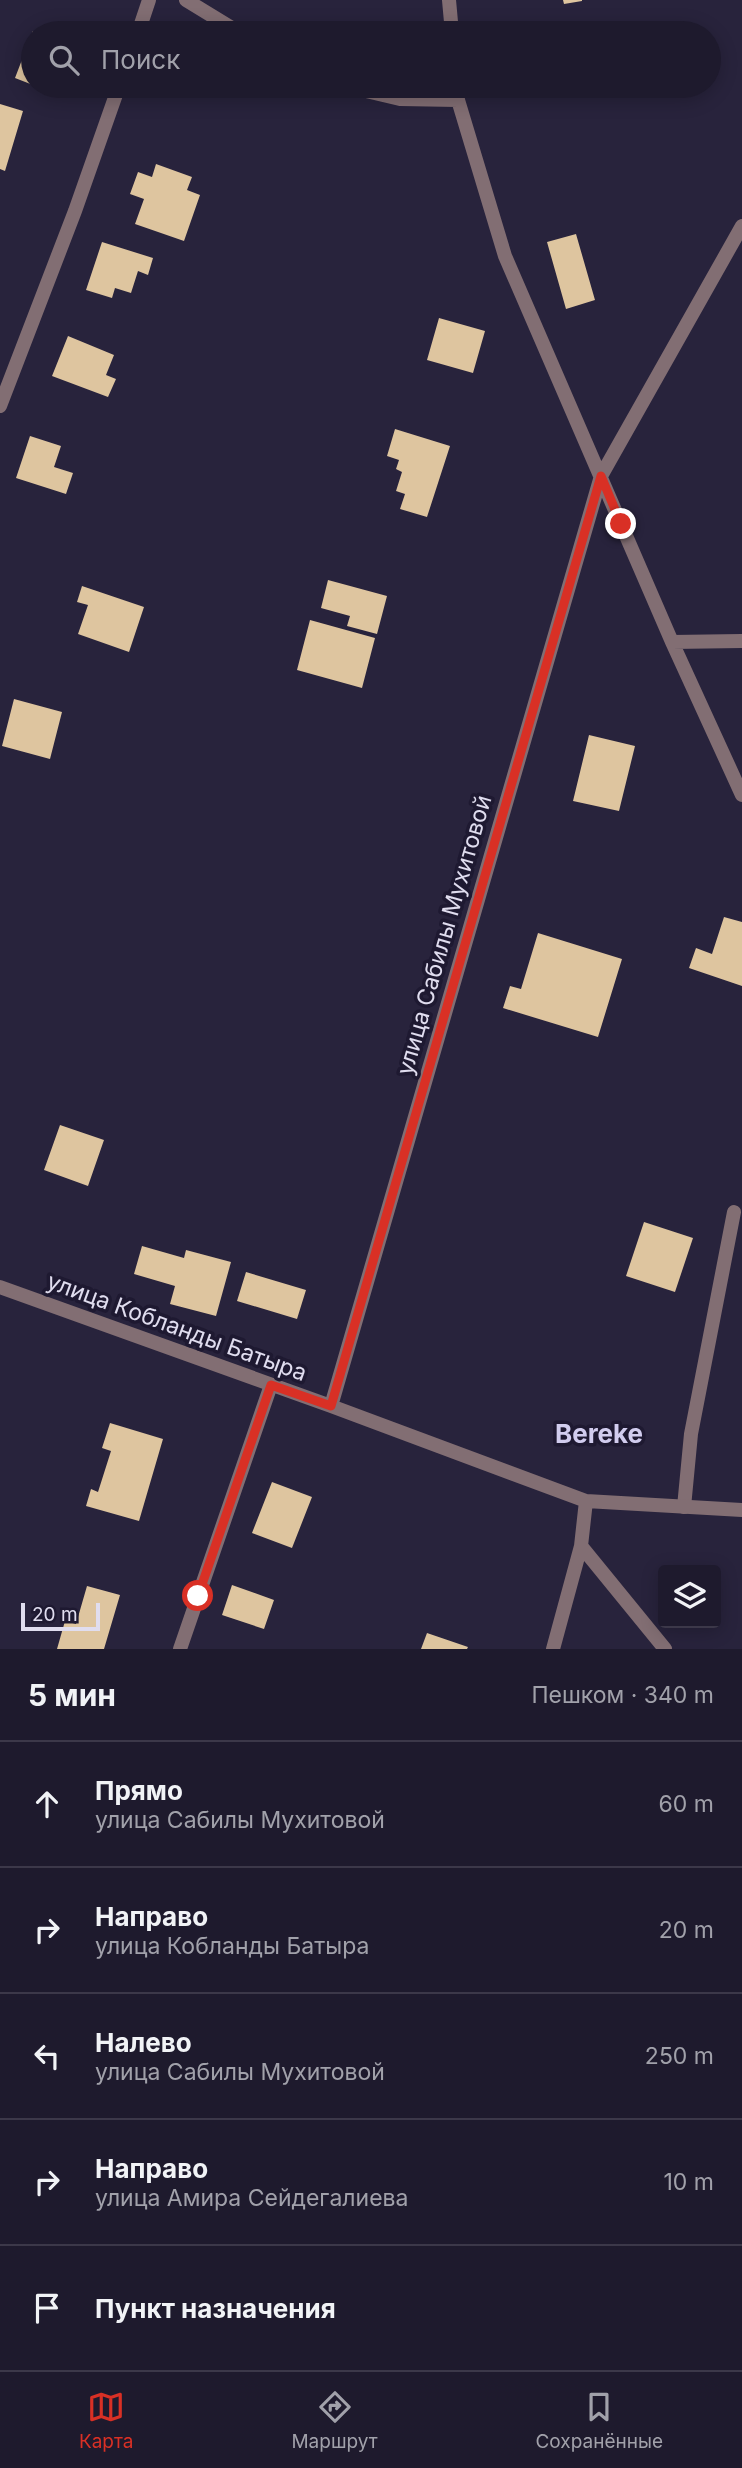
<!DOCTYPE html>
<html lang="ru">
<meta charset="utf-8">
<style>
:root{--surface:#1e1a2d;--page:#262335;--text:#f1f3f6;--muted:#a1a1aa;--line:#3c3849;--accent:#d93025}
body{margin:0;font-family:Inter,sans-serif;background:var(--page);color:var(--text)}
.controls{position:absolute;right:21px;bottom:21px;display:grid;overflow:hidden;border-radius:7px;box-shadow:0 4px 18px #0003}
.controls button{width:63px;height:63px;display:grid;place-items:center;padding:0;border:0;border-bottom:2px solid var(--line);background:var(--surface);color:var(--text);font:35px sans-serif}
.scale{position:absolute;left:21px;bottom:18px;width:79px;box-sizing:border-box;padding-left:7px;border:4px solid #e0ddef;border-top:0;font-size:19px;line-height:24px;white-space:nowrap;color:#e0ddef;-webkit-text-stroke:5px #1e1931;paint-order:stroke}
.stop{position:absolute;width:21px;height:21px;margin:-16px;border:5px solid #d93025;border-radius:50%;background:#fff}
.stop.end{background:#d93025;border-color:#fff;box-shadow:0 2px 7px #0008}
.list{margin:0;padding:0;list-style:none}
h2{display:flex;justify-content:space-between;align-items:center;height:91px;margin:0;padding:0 28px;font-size:30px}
h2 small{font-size:23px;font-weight:400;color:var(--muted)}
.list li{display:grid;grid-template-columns:46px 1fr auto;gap:21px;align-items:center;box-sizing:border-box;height:126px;padding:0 28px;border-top:2px solid var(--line)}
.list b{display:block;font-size:26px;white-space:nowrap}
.list p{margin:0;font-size:23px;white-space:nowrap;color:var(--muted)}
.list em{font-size:23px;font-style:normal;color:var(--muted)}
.icon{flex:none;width:38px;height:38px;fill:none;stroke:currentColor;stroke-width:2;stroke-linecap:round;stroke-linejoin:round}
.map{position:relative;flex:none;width:742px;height:1649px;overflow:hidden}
.search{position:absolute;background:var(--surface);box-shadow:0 4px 18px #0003;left:21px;right:21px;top:21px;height:77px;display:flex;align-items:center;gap:18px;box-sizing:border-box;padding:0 24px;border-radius:38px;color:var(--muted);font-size:26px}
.sheet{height:721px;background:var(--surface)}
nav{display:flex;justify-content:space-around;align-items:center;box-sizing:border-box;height:98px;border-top:2px solid var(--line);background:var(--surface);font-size:19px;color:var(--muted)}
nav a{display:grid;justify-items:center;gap:4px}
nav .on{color:var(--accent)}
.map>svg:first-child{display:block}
.building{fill:#dec59f}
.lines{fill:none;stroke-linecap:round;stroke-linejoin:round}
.service{stroke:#826e73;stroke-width:14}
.minor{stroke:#826e73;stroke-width:14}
.route{stroke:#d93025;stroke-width:9}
.labels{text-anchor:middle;stroke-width:7;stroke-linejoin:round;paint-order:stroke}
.street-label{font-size:23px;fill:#e0ddef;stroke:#1e1931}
.quarter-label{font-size:26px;font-weight:bold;fill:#d1ccee;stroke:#1e1931}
</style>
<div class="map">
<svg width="742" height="1649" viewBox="0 0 742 1649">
<rect width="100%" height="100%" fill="#28233c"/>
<path class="building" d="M563,0H582V1L564,4Z
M374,26L402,28L401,33H373Z
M33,31V85L15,78Z
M0,104L23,111L5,171L0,169Z
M156,164L192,177L187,190L200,195L184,241L135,224L144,199L130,194L138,172L152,177Z
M576,234L595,300L566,309L547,242Z
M102,242L153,258L148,275L138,271L131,293L115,288L112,298L86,290Z
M439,318L485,331L473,373L427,360Z
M68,336L114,355L106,375L116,379L108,397L52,376Z
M395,429L450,446L427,517L400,509L405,494L396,491L402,472L396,469L399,460L387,456Z
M30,436L61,446L54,467L73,473L66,494L16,478Z
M328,580L387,596L377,634L347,626L350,616L321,608Z
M82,586L144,607L129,652L78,634L88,605L77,602Z
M310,620L375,638L362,688L297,670Z
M14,699L62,712L50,759L2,746Z
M589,735L635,746L619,811L573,801Z
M724,917L742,922V986L689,968L696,948L712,954Z
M538,933L622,959L598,1037L503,1008L510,986L521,989Z
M60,1125L104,1140L88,1186L44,1170Z
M644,1222L693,1238L675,1292L626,1276Z
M142,1246L184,1258L186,1250L231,1262L216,1316L170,1304L175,1286L134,1274Z
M246,1272L306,1290L297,1319L237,1301Z
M110,1423L163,1439L139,1521L86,1506L91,1489L98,1492L111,1451L102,1448Z
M272,1482L312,1497L292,1548L252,1533Z
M232,1585L274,1600L264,1629L222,1615Z
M87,1586L120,1595L104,1649H57L65,1621L76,1624Z
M427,1633L468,1647L467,1649H421Z"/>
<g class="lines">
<path class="service" d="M684,1507L691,1434L734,1212"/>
<path class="minor" d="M186,0L240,33
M449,0L452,33
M138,33L149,0
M345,86L400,99L458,100
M457,86L458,100L505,256L672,642L742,795
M0,406L75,211L119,86
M672,642L742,641
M0,1287L331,1406L586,1501L742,1510
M331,1406L601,476L742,226
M581,1546L665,1649
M180,1649L271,1385
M553,1649L581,1546L586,1501"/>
</g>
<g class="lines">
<path class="route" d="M198,1596L271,1385L331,1406L601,476L621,524"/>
</g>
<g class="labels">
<g class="street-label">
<text transform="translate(444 935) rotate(-74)" y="8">улица Сабилы Мухитовой</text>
<text transform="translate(177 1327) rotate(20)" y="8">улица Кобланды Батыра</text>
</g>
<g class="quarter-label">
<text x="599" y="1443">Bereke</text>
</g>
</g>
</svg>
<div class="controls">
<button><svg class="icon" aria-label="layers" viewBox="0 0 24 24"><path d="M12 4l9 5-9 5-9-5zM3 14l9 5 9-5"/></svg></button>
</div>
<div class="scale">20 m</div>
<div class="stop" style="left:198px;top:1596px"></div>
<div class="stop end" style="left:621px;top:524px"></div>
<div class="search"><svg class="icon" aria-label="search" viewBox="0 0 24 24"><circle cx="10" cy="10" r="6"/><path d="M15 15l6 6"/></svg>Поиск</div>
</div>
<section class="sheet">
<h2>5 мин<small>Пешком · 340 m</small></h2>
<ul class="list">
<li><svg class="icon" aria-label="ahead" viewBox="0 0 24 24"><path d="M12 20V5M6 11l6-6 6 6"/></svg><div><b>Прямо</b><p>улица Сабилы Мухитовой</p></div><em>60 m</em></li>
<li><svg class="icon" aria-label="right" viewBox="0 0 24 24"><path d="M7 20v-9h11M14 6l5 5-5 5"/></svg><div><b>Направо</b><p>улица Кобланды Батыра</p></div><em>20 m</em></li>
<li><svg class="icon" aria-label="left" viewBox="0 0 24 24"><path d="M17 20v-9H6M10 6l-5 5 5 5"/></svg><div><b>Налево</b><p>улица Сабилы Мухитовой</p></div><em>250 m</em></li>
<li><svg class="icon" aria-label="right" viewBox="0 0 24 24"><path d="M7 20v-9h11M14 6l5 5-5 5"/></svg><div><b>Направо</b><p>улица Амира Сейдегалиева</p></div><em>10 m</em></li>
<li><svg class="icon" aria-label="arrive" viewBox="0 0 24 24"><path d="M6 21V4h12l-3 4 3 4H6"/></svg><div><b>Пункт назначения</b></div></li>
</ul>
</section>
<nav>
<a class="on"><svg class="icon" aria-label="map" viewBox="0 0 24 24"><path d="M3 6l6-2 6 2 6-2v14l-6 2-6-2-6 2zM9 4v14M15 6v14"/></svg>Карта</a>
<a><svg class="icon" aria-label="directions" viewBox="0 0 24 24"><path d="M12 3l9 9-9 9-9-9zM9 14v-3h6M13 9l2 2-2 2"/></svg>Маршрут</a>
<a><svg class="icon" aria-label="saved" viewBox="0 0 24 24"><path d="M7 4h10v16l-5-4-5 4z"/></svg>Сохранённые</a>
</nav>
